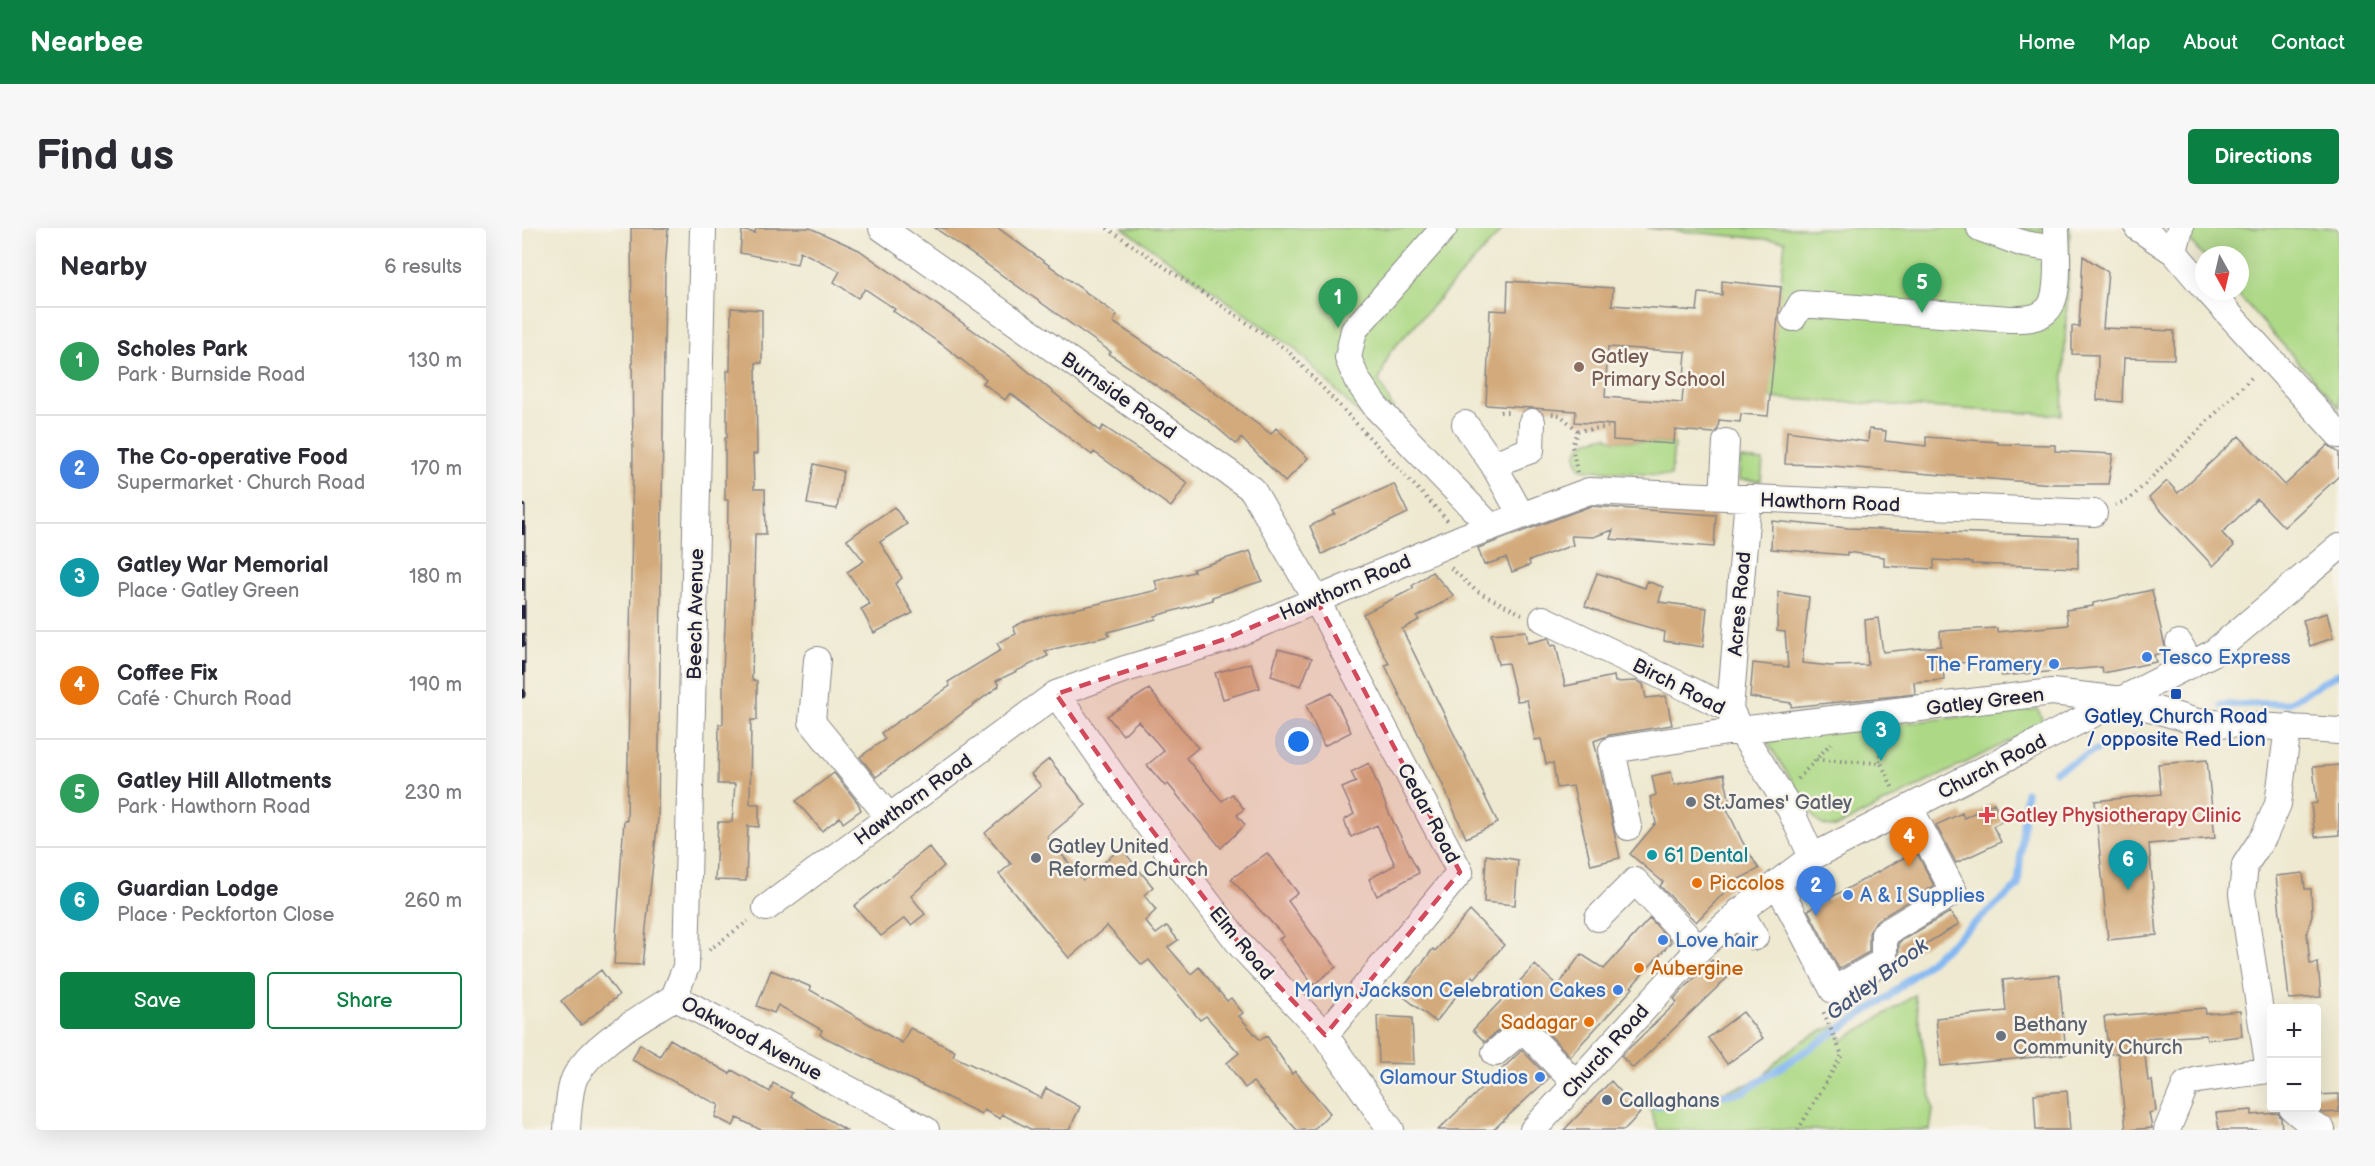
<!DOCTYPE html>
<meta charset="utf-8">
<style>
:root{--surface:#fff;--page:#f7f7f7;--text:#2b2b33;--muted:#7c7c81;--line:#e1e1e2;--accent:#0b8043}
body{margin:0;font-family:"Balsamiq Sans",sans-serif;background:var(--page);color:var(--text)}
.controls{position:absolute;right:18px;bottom:18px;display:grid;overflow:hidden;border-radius:6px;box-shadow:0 6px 24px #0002}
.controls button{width:54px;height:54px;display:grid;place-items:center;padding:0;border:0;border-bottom:2px solid var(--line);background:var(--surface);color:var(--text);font:30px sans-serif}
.compass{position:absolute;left:1673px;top:18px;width:54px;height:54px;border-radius:50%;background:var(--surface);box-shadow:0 6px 24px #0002;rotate:172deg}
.you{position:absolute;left:777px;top:514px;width:21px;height:21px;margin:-15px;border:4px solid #fff;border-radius:50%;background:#1a73e8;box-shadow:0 0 0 9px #1a73e833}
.badge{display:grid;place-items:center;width:39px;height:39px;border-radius:50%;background:var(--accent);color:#fff;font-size:20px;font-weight:700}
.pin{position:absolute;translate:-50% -50px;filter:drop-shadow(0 2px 3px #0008)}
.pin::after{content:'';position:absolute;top:32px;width:21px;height:18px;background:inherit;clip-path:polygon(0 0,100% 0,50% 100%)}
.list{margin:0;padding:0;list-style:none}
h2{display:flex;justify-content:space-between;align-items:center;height:78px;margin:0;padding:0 24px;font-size:26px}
h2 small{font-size:20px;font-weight:400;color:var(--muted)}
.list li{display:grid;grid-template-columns:39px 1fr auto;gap:18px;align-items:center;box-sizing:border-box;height:108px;padding:0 24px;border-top:2px solid var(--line)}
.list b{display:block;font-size:22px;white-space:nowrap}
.list p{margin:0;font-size:20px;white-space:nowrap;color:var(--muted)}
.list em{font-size:20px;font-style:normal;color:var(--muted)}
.actions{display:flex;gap:12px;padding:18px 24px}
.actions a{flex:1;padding:14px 0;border:2px solid var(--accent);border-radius:6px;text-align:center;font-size:21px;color:var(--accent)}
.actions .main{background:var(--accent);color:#fff}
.map{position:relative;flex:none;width:1817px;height:902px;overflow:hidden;border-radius:6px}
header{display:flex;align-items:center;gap:36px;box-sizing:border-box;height:84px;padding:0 30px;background:var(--accent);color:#fff}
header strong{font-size:28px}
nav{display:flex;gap:33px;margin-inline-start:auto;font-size:21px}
.intro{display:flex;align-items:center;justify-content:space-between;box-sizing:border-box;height:144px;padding:0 36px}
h1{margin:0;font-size:42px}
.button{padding:15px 27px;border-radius:6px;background:var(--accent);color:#fff;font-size:21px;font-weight:700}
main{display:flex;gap:36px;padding:0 36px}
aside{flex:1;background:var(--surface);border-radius:6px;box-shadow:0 6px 24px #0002}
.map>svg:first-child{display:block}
.green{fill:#add986;stroke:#687e60;stroke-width:1.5}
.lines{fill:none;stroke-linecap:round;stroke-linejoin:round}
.stream{stroke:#85b8f2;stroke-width:7}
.building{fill:#d3aa7b;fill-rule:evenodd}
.minor-casing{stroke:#888686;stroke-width:28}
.path{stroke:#888686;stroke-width:4;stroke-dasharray:1.5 4.5;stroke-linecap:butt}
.minor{stroke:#fff;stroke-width:26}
.rail-casing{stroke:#22223b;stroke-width:7}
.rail{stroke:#f7f3e8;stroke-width:4.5;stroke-dasharray:14;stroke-linecap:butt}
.marked{fill:#d1495b;fill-opacity:0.2;stroke:#d1495b;stroke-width:4.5;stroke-dasharray:12 8;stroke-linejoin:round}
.education-dot{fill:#8d6e63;stroke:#f7f3e8;stroke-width:2}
.shop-dot{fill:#3f7fe0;stroke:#f7f3e8;stroke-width:2}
.transit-dot{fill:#1a4fb4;stroke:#f7f3e8;stroke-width:2}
.worship-dot{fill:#6b7280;stroke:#f7f3e8;stroke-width:2}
.health-dot{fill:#e0444e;stroke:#f7f3e8;stroke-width:2}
.culture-dot{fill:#0f9aa8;stroke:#f7f3e8;stroke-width:2}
.food-dot{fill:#e8710a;stroke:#f7f3e8;stroke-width:2}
.service-dot{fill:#5c6f8a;stroke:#f7f3e8;stroke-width:2}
.labels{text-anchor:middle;stroke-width:5;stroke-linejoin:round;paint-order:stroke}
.education-label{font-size:20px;fill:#785e54;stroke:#f7f3e8;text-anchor:start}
.street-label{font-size:20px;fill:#22223b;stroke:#f7f3e8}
.shop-label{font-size:20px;fill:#366cbe;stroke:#f7f3e8;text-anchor:start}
.transit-label{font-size:20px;fill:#164399;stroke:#f7f3e8}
.worship-label{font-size:20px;fill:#5b616d;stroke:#f7f3e8;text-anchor:start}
.health-label{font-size:20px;fill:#be3a42;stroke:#f7f3e8;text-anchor:start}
.culture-label{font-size:20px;fill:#0d838f;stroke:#f7f3e8;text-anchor:start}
.food-label{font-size:20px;fill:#c56008;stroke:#f7f3e8;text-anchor:start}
.service-label{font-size:20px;fill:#4e5e75;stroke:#f7f3e8;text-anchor:start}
.water-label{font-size:21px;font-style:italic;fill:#45567b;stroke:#f7f3e8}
</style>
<header>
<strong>Nearbee</strong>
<nav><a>Home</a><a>Map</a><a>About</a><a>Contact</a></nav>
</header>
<div class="intro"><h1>Find us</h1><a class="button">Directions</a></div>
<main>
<aside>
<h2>Nearby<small>6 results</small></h2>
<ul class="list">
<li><span class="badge" style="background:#2e9e5b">1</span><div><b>Scholes Park</b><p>Park · Burnside Road</p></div><em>130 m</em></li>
<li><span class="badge" style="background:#3f7fe0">2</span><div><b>The Co-operative Food</b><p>Supermarket · Church Road</p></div><em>170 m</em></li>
<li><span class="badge" style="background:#0f9aa8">3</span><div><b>Gatley War Memorial</b><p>Place · Gatley Green</p></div><em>180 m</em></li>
<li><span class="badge" style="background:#e8710a">4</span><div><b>Coffee Fix</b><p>Café · Church Road</p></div><em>190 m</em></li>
<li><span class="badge" style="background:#2e9e5b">5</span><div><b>Gatley Hill Allotments</b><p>Park · Hawthorn Road</p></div><em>230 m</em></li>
<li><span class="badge" style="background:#0f9aa8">6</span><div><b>Guardian Lodge</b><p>Place · Peckforton Close</p></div><em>260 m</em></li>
</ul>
<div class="actions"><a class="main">Save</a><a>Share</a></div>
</aside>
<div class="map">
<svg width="1817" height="902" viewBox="0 0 1817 902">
<rect width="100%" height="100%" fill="#f7f3e8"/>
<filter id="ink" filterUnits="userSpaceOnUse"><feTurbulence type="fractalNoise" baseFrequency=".0167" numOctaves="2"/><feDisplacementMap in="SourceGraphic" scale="12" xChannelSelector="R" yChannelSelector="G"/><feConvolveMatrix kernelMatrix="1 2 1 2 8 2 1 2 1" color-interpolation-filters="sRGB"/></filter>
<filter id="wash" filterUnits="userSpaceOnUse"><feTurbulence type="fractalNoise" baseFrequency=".008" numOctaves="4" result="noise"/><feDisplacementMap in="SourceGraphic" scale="24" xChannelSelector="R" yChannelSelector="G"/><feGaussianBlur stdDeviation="1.35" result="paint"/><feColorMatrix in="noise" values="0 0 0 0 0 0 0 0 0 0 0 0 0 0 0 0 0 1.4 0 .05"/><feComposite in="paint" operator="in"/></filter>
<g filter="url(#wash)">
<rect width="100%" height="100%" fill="#eee9d0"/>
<path class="green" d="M601,0H982L868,124L857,153L871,180L851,200L772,120Z
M1125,0H1548L1540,187L1247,170L1263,13Z
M1657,0H1817V180L1713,63H1718V27L1682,29Z
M1085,208L1091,212L1152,216L1149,248L1058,241L1054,228L1057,219L1067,212Z
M1218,231L1241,233L1239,253L1217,252Z
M1516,481L1522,496L1314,599C1299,599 1294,595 1288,581L1242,509Z
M1393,767L1411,882L1408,902H1136L1127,879C1155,872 1216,864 1239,850C1245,845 1249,839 1255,833C1270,818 1293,804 1314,798L1320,813Z"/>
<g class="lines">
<path class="stream" d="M1699,477L1766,475L1817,445
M1533,543L1578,520L1613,511L1654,510
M1133,878L1221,864L1366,769L1496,658L1504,564"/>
</g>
<g id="blocks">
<path class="building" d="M109,0H146L143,42L136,590L120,737L92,736L102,592L105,593L111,228Z
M234,0H288L337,22L489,129L578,203L581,198L666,255L649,279L572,224L570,227L488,165L483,172L461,155L464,151L422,118L371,83L373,81L343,61L336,70L312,54L318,43L278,23L275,36L218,25L220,2L233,5Z
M413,0H476L595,87L591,94L640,126L749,206L754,200L786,230L763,254L719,210L714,216L685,191L587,126L589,124Z
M1561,28L1586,44L1581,100L1652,103V131L1602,130L1600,174L1575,172L1576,127L1550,126V98L1557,99Z
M986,53L1091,60L1090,77L1175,83L1177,65L1200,67V53L1259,59L1246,188L1219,186L1218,194L1197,192L1196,201L1192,205L1153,202L1152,216L1091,212V197L1053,194L1054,183L964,177L968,82L985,83ZM1086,119L1164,124L1160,175L1083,169Z
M209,80L240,82V135H234L235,226H231L232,261H243L244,306H233L230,452L235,453V492H229L228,576H237V599L226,598L224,653L193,652L196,594H210L213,556H196L197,496H201V444L205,353L206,272H203V210H205V143H208Z
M1347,201L1364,203L1363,213L1404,218V209L1476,214V216L1533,217V223L1591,226L1586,256H1531L1298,237L1263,236L1265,203L1346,214Z
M1717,208L1763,257L1806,217L1817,225V248L1762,299L1735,271L1700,305L1712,318L1691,338L1627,270L1645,253L1656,265Z
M292,236L321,243L315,281L285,276Z
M872,256L886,285L800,326L788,298L813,286L811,283Z
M1069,278L1194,287L1192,319L1088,311L1091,302L1071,309L1049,308L1051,317L1007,333L1008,337L990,344L984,330L962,337L956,320Z
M372,279L385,296L358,314L380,350L373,356L391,385L352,405L339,381L348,376L325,344L342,333L325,312Z
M1250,293L1326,300L1556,309V340L1450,336V334L1412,332V341L1362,338V329L1325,324V327L1249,321Z
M728,323L740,353L690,369L691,372L633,388L634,391L586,404L587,408L523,423L526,428L474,453L477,458L354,549L338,529L363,511L359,505L428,458L426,454L479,422L475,415L494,406L491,399L505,392L636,362L633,353L672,344L671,341Z
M910,344L932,368L895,389L897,392L880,401L976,595L944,610L920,555L863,437L867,436L841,386L892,360L890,358Z
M1075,345L1123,360L1125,353L1141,359L1137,374L1185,380L1181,419L1142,413L1143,404L1097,391L1063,378Z
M1630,362L1644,423L1632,427L1634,434L1581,445L1580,439L1480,448L1478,432L1421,436L1422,452L1392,454L1393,466L1269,479V475L1228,469L1231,435L1266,439L1263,404L1255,403L1256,364L1287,369L1280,435L1309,438L1346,437L1343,392L1356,390L1361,424L1419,418L1418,403L1475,400V404L1546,397L1544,382L1571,378V375Z
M1805,385L1811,410L1788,418L1781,392Z
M1004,403L1006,415L1027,410L1029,418L1034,417L1043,458L1092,448L1093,454L1114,453L1121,456L1124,470L1144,468L1150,497L1088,507L1072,513L1098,630L1069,637L1051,558L1035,560L1031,535L1024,536L1019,511L1013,512L1005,472L995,473L986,435L976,436L969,406Z
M756,421L790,430L779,458L749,448Z
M729,435L738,460L701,471L693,445Z
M627,461L676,520L664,530L700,573L710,566L722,581L715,587L723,597L699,620L646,556L643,558L625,537L642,523L616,493L601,507L585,488Z
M810,465L829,504L802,518L784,477Z
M527,531L564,577L525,609L561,652L599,620L631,659L622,667L634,682L623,693L634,706L645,698L656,712L646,719L669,746L677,739L705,773L709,770L721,785L717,788L738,812L745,808L770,846L773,843L808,885L791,902H775L731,854L723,860L705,835L717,825L684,788L678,792L627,732L620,737L585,698L547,730L477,646L489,636L463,605L519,558L509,546Z
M1685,532L1693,610L1627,616L1635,707L1586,712L1573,573L1639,566L1636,536Z
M847,535L867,585L897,645L855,668L847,651L873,637L855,597L829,609L822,592L832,586L820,560L834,554L829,544Z
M1817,537V607L1793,609L1789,576L1795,575L1791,539Z
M1149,544L1152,557L1202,546L1209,580L1205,581L1220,613L1237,641L1213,653L1174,694L1138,658L1141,654L1108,626L1134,595L1128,569L1134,567L1130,548Z
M312,545L336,575L339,582L321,595L318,589L300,603L274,573Z
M1472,575L1481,593L1471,598L1479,614L1434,635L1414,597L1440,585L1442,590Z
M407,619L422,638L389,668L403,686L389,697L383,690L359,708L332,678Z
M1394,623L1412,658L1354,693L1347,705V724L1317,741L1286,682Z
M745,625L776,665L766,673L814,739L791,757L757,711L762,708L709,651Z
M964,627L996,632L993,677L962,674Z
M1781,645L1783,661H1789L1790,687L1785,705L1788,736L1796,735L1799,769L1767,771L1754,648Z
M948,683L982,717L953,750L950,748L914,794L877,765L911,721L913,723Z
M1428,684L1437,696L1380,730L1377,726V714Z
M1128,690L1149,714L1109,759L1111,760L1048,828L1012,791L1005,787L992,789L963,814L951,802L1013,737L1036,758L1059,726L1082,741Z
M1190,732L1206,749L1111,840L1099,828L1155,774L1152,771Z
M79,742L97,767L59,797L39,773Z
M249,742L289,759L288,762L380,815L388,800L433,823L431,828L519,870L524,860L558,879L547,902H510L480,886L478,891L462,882L459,886L298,807L300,802L256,777L252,785L235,778Z
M1537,747L1544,826L1419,838L1414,790L1484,783L1481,752Z
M1683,780L1684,786L1718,783L1720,808L1685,812L1684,807L1621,811L1626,853L1630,852L1634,883L1627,885L1630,900L1604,902L1596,825L1587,826L1582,789Z
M1221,784L1241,810L1205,836L1186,810Z
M855,788L890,790L892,836L857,835Z
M148,811L208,846L210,842L248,864L251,855L270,865L268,869L324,902H239L215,890L211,898L193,889L197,877L110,832L118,816L138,828Z
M1000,822L1027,850L971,902H916Z
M1089,853L1118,885L1102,902H1042Z
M1545,863L1548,902H1514L1512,866Z
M1817,866V884L1800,885L1794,881V867Z
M1730,882V887L1756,885L1759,890L1760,902H1697L1694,885Z"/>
</g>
</g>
<g filter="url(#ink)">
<use href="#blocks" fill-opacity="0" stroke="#888686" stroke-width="1.5"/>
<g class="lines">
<g class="minor-casing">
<path id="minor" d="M360,0L730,261L794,371L938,644L803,807
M922,0L832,102L826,130L835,152L854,179L969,299
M1458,0L1502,16L1534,21
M1616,0L1652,24L1682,59
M1652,24L1658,0
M1686,63L1817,207
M1271,90L1279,76L1488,91C1500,91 1514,92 1524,83C1540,70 1534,20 1534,0
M943,196L971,236L999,287
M971,236L1009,222L1010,194
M1201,269L1204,214
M1021,391L1208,481L1218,502L1268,581L1290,629
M1657,415L1669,437
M295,432L290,494L367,589
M534,466L620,589L720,719L803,807L869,902
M1208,481L1226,270
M1106,599L1090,522L1218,502L1530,464L1601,472L1675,494L1817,503
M1255,655L1311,762L1362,733V706L1432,664L1388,580
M244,680L534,466L600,442L703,411L942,309L1067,263L1572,285
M1218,683L1233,709
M1076,690L1113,653L1177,721
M152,769L164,739L181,0
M973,825L1001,801L1054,856
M1770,880L1790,897L1800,902
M45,902C46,887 47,859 54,847C73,814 121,790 152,769L404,902
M1011,902L1177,721L1226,677L1290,629L1691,425L1817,319
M1645,902L1664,856L1676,852L1747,842L1720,666L1723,637L1742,608L1756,576L1766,499"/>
</g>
<path class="path" d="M585,0L765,122L926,293
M978,184H990
M1030,186L1038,187L1056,203
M1055,244L1050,218L1056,203L1086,199
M1593,277L1608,271L1731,148
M929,340L954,363L1000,386
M1356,508L1359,535
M1294,532L1359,535L1372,563
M1276,551L1309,515
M187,722L226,693
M1276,902L1320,827L1301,783"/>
<use href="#minor" class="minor"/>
<g class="rail-casing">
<path id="rail" d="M0,279V467"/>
</g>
<use href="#rail" class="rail"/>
</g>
</g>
<path class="marked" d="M794,371L938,644L803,807L720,719L620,589L534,466L703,411Z"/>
<circle class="education-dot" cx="1057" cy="139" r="6"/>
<g class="shop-dot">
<circle cx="1625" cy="429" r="6"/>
<circle cx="1532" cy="436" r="6"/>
<circle cx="1326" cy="667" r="6"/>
<circle cx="1141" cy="712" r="6"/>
<circle cx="1096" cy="762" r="6"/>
<circle cx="1018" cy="849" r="6"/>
</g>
<rect class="transit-dot" x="1648" y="460" width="12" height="12" rx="3"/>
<g class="worship-dot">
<circle cx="1169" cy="574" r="6"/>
<circle cx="514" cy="630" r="6"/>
<circle cx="1479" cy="808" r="6"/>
</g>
<path class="health-dot" d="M1462 578h6v6h6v6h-6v6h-6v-6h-6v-6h6z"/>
<circle class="culture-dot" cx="1130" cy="627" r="6"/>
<g class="food-dot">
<circle cx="1175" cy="655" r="6"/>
<circle cx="1117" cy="740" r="6"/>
<circle cx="1067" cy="794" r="6"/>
</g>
<circle class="service-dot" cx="1085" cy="872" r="6"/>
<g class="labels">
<g class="education-label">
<text x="1069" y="135">Gatley<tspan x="1069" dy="23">Primary School</tspan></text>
</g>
<g class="street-label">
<text transform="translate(597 167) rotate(35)" y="7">Burnside Road</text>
<text transform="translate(1308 274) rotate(2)" y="7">Hawthorn Road</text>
<text transform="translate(823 359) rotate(-23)" y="7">Hawthorn Road</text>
<text transform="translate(1217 376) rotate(-85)" y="7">Acres Road</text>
<text transform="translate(173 386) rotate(-89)" y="7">Beech Avenue</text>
<text transform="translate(1157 458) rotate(27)" y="7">Birch Road</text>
<text transform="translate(1463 473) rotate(-7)" y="7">Gatley Green</text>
<text transform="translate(1470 538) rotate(-27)" y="7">Church Road</text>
<text transform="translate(391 571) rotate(-36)" y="7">Hawthorn Road</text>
<text transform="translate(907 585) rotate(62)" y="7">Cedar Road</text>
<text transform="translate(720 715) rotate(50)" y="7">Elm Road</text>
<text transform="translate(230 810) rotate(28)" y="7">Oakwood Avenue</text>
<text transform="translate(1083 823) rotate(-48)" y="7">Church Road</text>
</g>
<g class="shop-label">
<text x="1637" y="436">Tesco Express</text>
<text x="1520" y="443" text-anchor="end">The Framery</text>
<text x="1338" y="674">A &amp; I Supplies</text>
<text x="1153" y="719">Love hair</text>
<text x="1084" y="769" text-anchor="end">Marlyn Jackson Celebration Cakes</text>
<text x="1006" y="856" text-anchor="end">Glamour Studios</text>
</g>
<g class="transit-label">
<text x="1654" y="495">Gatley, Church Road<tspan x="1654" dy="23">/ opposite Red Lion</tspan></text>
</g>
<g class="worship-label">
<text x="1181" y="581">St.James' Gatley</text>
<text x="526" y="625">Gatley United<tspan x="526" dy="23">Reformed Church</tspan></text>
<text x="1491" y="803">Bethany<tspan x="1491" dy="23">Community Church</tspan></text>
</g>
<g class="health-label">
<text x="1478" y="594">Gatley Physiotherapy Clinic</text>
</g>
<g class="culture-label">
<text x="1142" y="634">61 Dental</text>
</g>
<g class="food-label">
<text x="1187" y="662">Piccolos</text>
<text x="1129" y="747">Aubergine</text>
<text x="1055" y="801" text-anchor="end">Sadagar</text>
</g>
<g class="service-label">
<text x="1097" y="879">Callaghans</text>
</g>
<g class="water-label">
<text transform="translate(1355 751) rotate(-37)" y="7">Gatley Brook</text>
</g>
</g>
</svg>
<div class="controls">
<button>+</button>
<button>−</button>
</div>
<svg class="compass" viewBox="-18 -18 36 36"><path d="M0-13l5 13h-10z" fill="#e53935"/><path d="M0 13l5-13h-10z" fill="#7c7c81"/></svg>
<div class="you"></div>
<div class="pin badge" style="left:816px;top:100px;background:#2e9e5b">1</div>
<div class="pin badge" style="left:1294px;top:688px;background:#3f7fe0">2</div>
<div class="pin badge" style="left:1359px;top:533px;background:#0f9aa8">3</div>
<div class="pin badge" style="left:1387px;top:639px;background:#e8710a">4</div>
<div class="pin badge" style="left:1400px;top:85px;background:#2e9e5b">5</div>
<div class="pin badge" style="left:1606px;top:662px;background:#0f9aa8">6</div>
</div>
</main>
